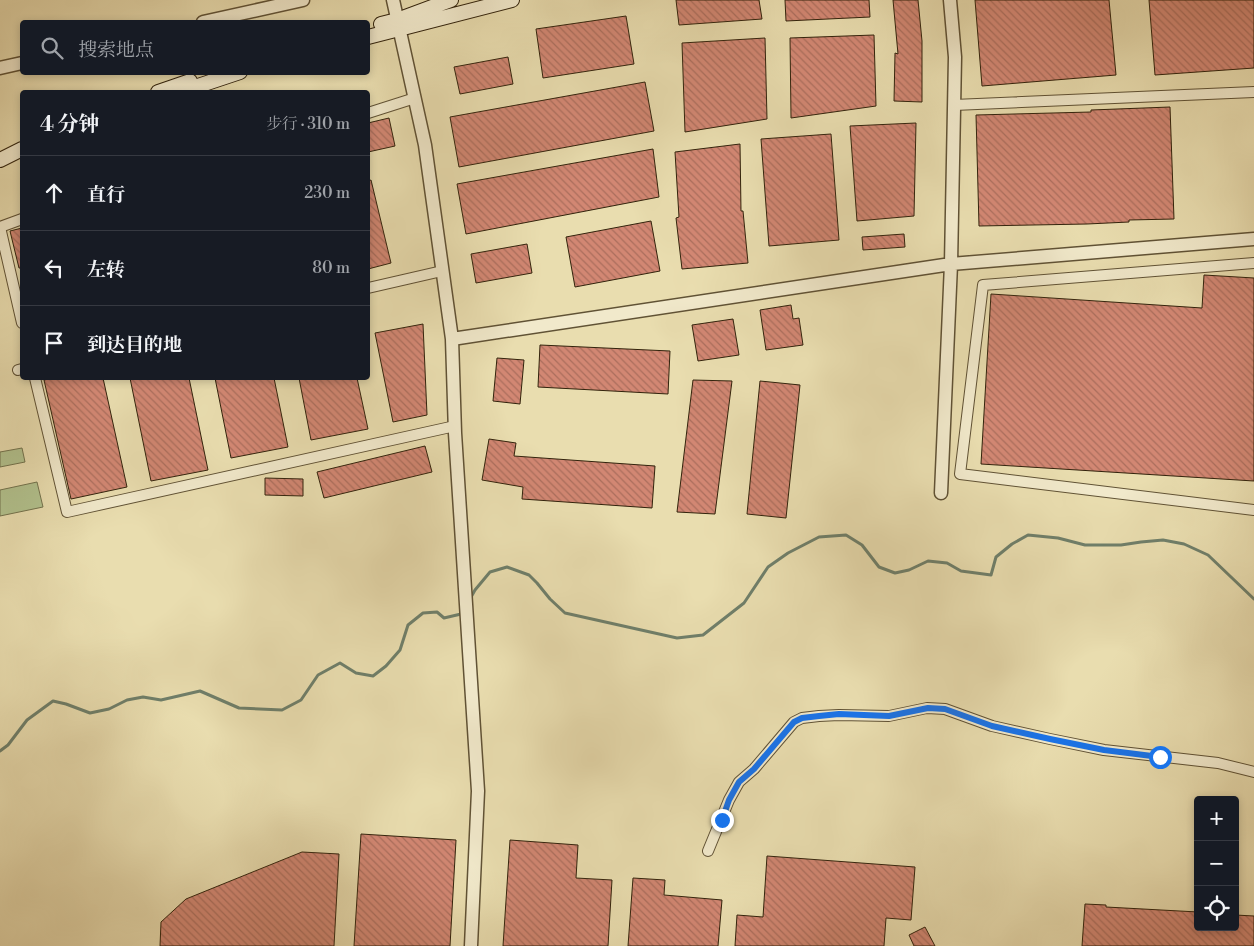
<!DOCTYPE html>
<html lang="zh">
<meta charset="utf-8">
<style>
:root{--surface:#171b24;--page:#242831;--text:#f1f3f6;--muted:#9ea1a6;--line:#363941}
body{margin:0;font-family:"Libre Bodoni","Noto Serif SC",serif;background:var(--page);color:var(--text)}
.controls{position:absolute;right:15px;bottom:15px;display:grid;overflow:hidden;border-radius:5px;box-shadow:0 2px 8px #0003}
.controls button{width:45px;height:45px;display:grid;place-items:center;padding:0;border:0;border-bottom:1px solid var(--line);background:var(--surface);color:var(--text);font:25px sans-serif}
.stop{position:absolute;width:15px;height:15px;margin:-11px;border:4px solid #1a73e8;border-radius:50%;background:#fff}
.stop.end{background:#1a73e8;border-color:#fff;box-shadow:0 1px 5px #0008}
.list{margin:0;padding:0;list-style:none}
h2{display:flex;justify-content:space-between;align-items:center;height:65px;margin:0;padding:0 20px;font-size:21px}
h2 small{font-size:16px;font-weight:400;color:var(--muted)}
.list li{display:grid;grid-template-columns:32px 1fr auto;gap:15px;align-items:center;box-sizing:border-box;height:75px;padding:0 20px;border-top:1px solid var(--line)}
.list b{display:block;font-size:19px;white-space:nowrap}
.list em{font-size:16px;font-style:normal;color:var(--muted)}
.icon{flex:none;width:28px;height:28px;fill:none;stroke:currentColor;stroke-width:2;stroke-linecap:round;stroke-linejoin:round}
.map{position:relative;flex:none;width:1254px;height:946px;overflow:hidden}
.search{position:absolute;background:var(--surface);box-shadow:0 2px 8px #0003;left:20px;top:20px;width:350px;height:55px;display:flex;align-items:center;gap:12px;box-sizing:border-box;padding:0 18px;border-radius:5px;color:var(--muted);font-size:19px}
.panel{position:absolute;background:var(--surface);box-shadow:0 2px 8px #0003;left:20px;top:90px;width:350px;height:290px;border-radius:5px}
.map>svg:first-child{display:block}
.green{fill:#b2c28e;stroke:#72724d}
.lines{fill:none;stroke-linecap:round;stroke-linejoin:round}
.stream{stroke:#6f7f6a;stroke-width:3}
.building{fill:url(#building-back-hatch);stroke:#32230c}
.minor-casing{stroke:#605235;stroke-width:12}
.tertiary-casing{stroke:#605235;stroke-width:15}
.secondary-casing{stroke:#32230c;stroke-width:16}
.minor{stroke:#f1e9cb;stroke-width:10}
.tertiary{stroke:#f1e9cb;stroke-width:12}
.secondary{stroke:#f1e9cb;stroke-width:14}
.route{stroke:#1a73e8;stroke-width:6}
</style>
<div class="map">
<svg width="1254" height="946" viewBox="0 0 1254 946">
<defs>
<pattern id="building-back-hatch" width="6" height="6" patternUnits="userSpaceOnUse" patternTransform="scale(1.25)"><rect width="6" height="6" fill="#d28773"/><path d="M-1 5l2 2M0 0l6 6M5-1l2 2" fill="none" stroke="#ab6e5d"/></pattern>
</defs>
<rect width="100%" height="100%" fill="#e9ddaf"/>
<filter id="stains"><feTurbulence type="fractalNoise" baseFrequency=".004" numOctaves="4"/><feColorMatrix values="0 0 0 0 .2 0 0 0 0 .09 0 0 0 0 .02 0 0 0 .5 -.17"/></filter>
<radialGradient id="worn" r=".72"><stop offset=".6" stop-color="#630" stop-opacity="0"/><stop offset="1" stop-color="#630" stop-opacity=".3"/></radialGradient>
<path class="green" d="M22,448L25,462L0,467V452Z
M37,482L43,507L0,516V490Z"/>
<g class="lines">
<path class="stream" d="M470,599L475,590L490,572L507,567L529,575L537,583L550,599L565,613L677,638L703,635L744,603L768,567L788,553L819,537L846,535L862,545L879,567L895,573L909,570L928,561L947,563L961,571L991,575L996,557L1012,544L1028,535L1058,538L1085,545H1121L1141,542L1163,540L1184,544L1208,555L1254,599
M0,751L8,745L27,720L53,701L66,704L90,713L109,709L127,700L143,697L161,700L200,691L239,708L282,710L301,700L318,675L340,663L356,673L373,676L386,666L400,650L408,625L423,613L437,612L444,618L461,614L463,611"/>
</g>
<path class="building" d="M676,0H759L762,19L679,25Z
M785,0H869L870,17L786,21Z
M893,0H918L922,41V102L894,101L895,53L898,54Z
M975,0H1109L1116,75L982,86Z
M1149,0H1254V68L1155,75Z
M626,16L634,64L543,78L536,29Z
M874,35L876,106L791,118L790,38Z
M765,38L767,119L685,132L682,43Z
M508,57L513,84L460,94L454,67Z
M645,82L654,131L459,167L450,117Z
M1170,107L1174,219L1129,220V222L1087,224L979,226L976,115L1091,112V110Z
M389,118L395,146L368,152V123Z
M916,123L914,216L857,221L850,126Z
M831,134L839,240L769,246L761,139Z
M740,144L741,211H743L748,263L682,269L676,218L679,217L675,152Z
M653,149L659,197L466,234L457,184Z
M371,180L391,263L368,269V181Z
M651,221L660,271L575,287L566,237Z
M22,228V268H19L10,231Z
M904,234L905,247L863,250L862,237Z
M527,244L532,273L476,283L471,254Z
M1204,275L1254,278V481L981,464L991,294L1202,308Z
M791,305L793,319L799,318L803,345L766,350L760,310Z
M733,319L739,355L698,361L692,325Z
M423,324L427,415L393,422L375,333Z
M540,345L670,351L668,394L538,387Z
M497,358L524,360L520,404L493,401Z
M54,378H103L127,487L71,499L44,380Z
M130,378H189L208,470L151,481Z
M215,378H274L288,447L231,458Z
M299,378H357L368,429L311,440Z
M693,380L732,381L715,514L677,512Z
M760,381L800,385L786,518L747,514Z
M489,439L516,443L514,456L655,466L652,508L522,499L523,487L482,480Z
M425,446L432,472L324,498L317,472Z
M265,478L303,479V496L265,495Z
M361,834L456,840L450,946H354Z
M510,840L578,845L576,878L612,880L608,946H503Z
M302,852L339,854L334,946H160L161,922L186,899Z
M767,856L915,867L911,920L886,918L884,946H735L737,915L763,917Z
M633,878L665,880L664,895L722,900L718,946H628Z
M1085,904L1106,905V907L1198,912V927H1235V915L1254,916V946H1082Z
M925,927L935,946H914L909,935Z"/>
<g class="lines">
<g class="minor-casing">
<path id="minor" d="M954,105L1254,92
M368,113L415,98
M0,227L22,323
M0,227L22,219
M1254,263L983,285L960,474L1254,510
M368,288L442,271
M18,370L22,369
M35,378L67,512L455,426
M708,851L729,800L739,782L754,769L794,722L802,718L819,716L839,715L889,716L927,708L945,709L992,726L1050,739L1104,750L1218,763L1254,772"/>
</g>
<g class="tertiary-casing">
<path id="tertiary" d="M393,0L425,145L452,339L455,433L478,791L471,946
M203,22L303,0
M0,68L22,63
M452,339L951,264L1254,239
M941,493L951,264L955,57L950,0"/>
</g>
<g class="secondary-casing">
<path id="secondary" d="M381,24L397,20L451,0
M368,37L512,0
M158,92L190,81
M180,92L240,72
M0,160L22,149"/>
</g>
<use href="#minor" class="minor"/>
<use href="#tertiary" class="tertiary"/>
<use href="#secondary" class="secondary"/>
</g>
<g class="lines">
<path class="route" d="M722,820L729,800L739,782L754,769L794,722L802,718L819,716L839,714L889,716L928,708L945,709L992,726L1050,739L1104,750L1160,757"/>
</g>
<rect width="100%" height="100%" filter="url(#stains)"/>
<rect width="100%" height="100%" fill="url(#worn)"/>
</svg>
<div class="controls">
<button>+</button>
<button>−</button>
<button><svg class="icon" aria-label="locate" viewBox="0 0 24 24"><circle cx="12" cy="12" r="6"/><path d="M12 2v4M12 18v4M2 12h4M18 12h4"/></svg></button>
</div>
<div class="stop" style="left:1160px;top:757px"></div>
<div class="stop end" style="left:722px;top:820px"></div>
<div class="search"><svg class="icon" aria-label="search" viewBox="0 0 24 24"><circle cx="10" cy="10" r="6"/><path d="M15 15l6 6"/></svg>搜索地点</div>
<section class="panel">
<h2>4 分钟<small>步行 · 310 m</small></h2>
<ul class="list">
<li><svg class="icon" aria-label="ahead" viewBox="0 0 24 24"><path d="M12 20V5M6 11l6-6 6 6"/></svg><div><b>直行</b></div><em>230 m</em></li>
<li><svg class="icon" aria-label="left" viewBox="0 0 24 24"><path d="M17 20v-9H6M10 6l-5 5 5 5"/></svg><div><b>左转</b></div><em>80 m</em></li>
<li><svg class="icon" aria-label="arrive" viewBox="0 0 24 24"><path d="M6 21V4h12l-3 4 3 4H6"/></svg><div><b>到达目的地</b></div></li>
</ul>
</section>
</div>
